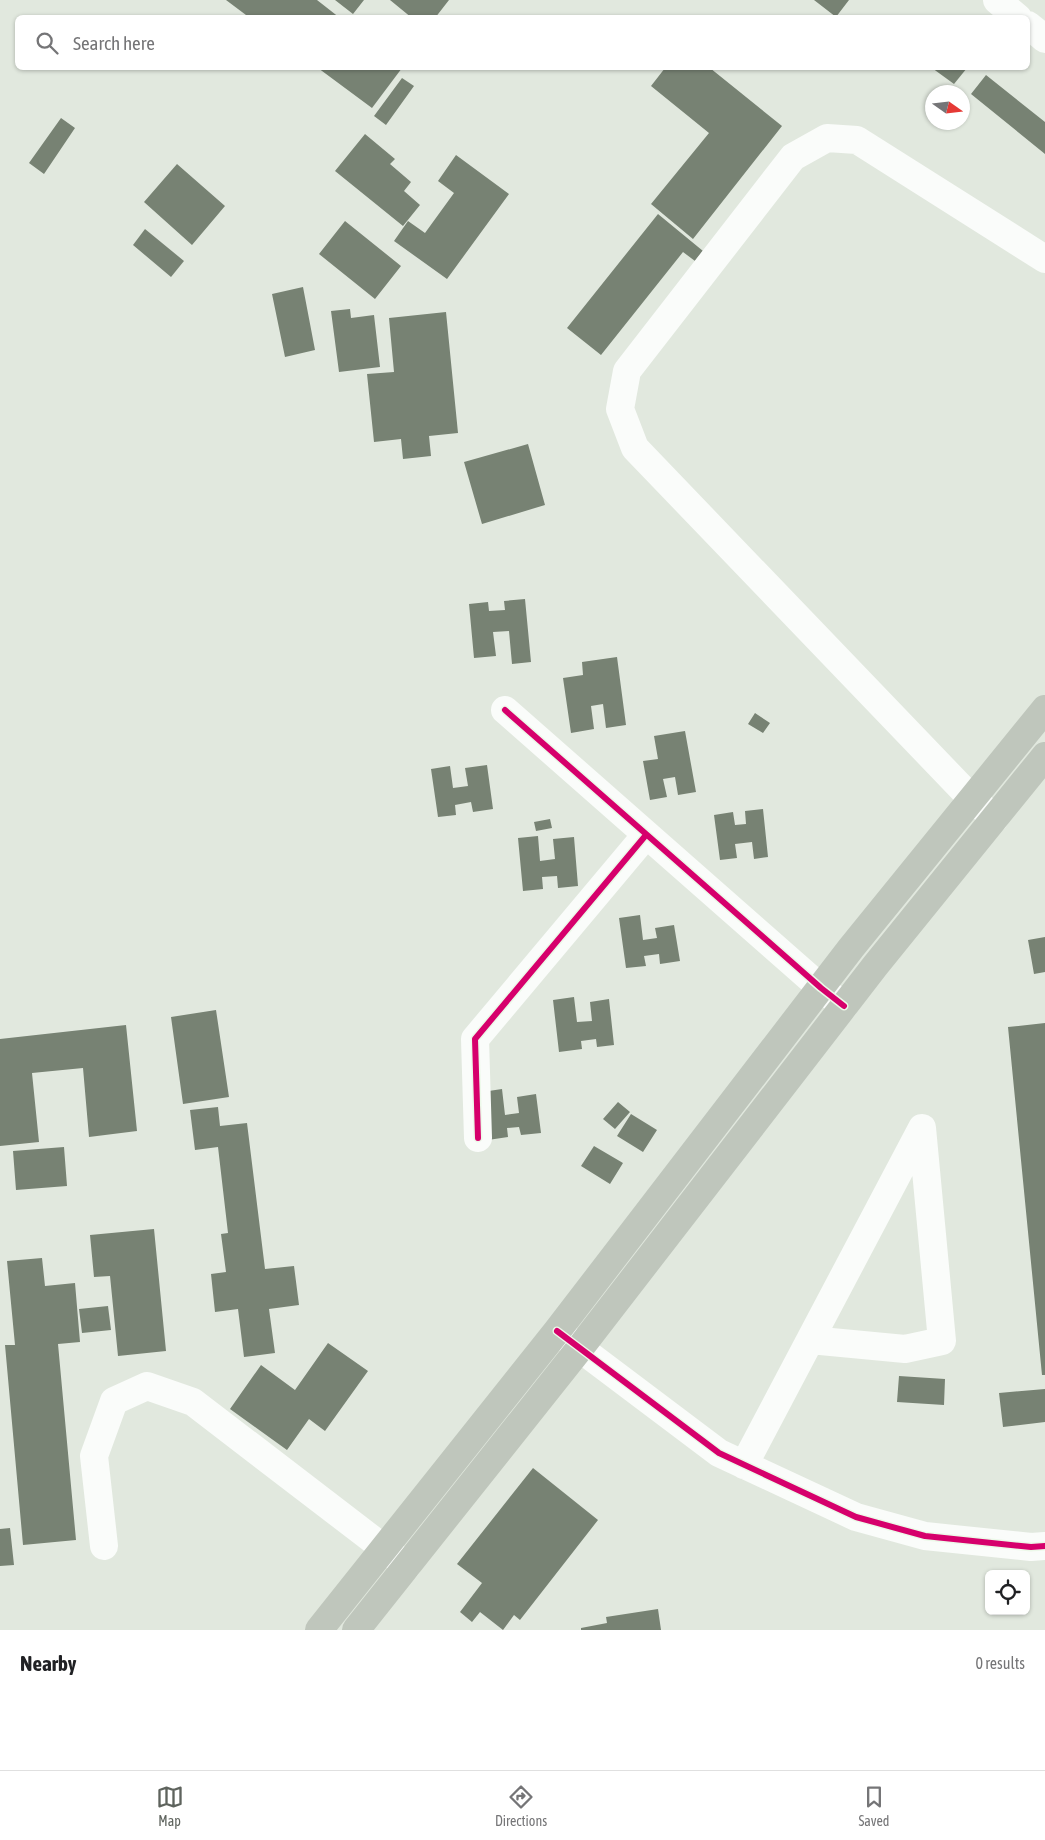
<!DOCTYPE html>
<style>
:root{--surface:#fff;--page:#f2f2f2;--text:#202124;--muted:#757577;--line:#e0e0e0;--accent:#5e635d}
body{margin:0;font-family:"Asap Condensed",sans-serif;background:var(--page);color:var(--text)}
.controls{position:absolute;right:15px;bottom:15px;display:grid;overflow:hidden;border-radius:8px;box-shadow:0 1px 4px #0004}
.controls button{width:45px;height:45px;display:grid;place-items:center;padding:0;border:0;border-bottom:1px solid var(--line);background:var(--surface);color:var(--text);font:25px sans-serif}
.compass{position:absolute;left:925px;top:85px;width:45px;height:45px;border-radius:50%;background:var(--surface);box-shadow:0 1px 4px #0004;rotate:104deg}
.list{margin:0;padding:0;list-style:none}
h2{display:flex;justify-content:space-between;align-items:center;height:65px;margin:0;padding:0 20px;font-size:21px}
h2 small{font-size:16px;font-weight:400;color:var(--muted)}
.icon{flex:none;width:28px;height:28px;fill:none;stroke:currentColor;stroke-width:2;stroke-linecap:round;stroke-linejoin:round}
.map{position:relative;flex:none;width:1045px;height:1630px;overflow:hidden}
.search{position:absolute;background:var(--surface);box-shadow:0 1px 4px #0004;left:15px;right:15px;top:15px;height:55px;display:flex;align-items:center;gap:12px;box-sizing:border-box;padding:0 18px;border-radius:8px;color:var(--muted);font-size:19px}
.sheet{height:140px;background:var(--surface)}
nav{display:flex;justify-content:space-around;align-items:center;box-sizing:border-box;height:70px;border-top:1px solid var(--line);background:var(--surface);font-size:14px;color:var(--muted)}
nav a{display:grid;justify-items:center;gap:2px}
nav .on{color:var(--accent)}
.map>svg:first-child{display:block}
.building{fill:#778273}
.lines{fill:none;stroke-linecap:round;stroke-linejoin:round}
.minor{stroke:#fafcfa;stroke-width:28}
.highway{stroke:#bfc6bc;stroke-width:28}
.cycleway-casing{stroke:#ecf9e9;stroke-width:9}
.cycleway{stroke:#d6006c;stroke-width:6}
</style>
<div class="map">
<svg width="1045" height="1630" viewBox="0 0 1045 1630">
<rect width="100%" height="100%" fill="#e1e8de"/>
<path class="building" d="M226,0H317L340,18H250Z
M335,0H364L353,14Z
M390,0H449L435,18H412Z
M814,0H849L836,17Z
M318,68H402L372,108Z
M665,68H710L782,126L693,239L651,204L709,133L651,86Z
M932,68H967L954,84Z
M986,75L1045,122V154L971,94Z
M402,78L414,86L386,125L374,116Z
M61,118L75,128L44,174L29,163Z
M365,134L395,159L390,164L411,182L404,191L420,205L403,226L335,171Z
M456,155L509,194L447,279L394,241L408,221L425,233L454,193L438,181Z
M177,164L225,206L192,245L144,202Z
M658,214L703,251L695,261L683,252L601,355L567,328Z
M345,221L401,266L375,299L319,254Z
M145,229L184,261L171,277L133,245Z
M303,287L315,350L285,357L272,294Z
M350,309L351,318L374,315L380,367L339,372L331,311Z
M446,312L458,433L429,436L431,456L403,459L401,439L374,442L367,374L394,372L389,318Z
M528,444L545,505L482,524L464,462Z
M525,599L531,662L512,664L509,631L493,632L496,656L474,658L469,604L488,602L489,611L505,610L504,601Z
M617,657L626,725L606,728L603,704L591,706L594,729L571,733L563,678L583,675L582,662Z
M755,713L770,723L763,733L748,724Z
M685,731L696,792L678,795L675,777L663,779L667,797L650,800L643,761L658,759L654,736Z
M487,765L493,809L473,812L471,802L455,805L456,815L438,817L431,769L450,766L453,788L468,786L465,768Z
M763,809L768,857L754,859L752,842L735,844L737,858L720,860L714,815L733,812L735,825L746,824L745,811Z
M550,819L552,828L536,831L534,822Z
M538,836L540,861L555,859L553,839L574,837L578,886L558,888L557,876L542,877L543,889L523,891L518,838Z
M640,915L643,940L657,938L655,928L674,925L680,961L660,964L659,954L644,956L646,966L626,968L619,918Z
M1045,937V972L1034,974L1028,940Z
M574,997L577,1022L592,1021L590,1002L609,999L614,1045L597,1047L596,1039L581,1041L582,1049L559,1052L553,1000Z
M216,1010L229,1097L183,1104L171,1017Z
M1045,1023V1375H1042L1008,1027Z
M126,1025L137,1131L89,1137L83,1068L32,1073L39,1142L0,1146V1039Z
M502,1089L505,1115L519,1113L517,1097L536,1094L541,1133L521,1135L519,1127L507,1128L508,1137L488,1140L482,1092Z
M618,1102L630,1112L615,1129L603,1119Z
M218,1107L220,1126L247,1123L265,1269L294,1266L299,1305L269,1309L275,1353L244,1357L238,1309L215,1312L211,1274L226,1272L221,1234L228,1233L218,1147L195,1150L190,1110Z
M631,1114L657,1130L643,1152L617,1136Z
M594,1146L623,1163L610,1184L581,1166Z
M64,1147L67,1186L16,1190L13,1151Z
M154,1229L166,1351L118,1356L110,1276L94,1277L90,1235Z
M42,1258L45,1286L75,1283L80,1342L58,1344L76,1540L23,1545L5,1345H15L7,1261Z
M108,1306L111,1330L82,1333L79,1309Z
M328,1343L368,1371L325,1431L309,1419L287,1450L230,1409L261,1365L295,1390Z
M899,1376L945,1379L944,1405L897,1402Z
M1045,1389V1422L1003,1427L999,1393Z
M533,1468L598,1520L520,1620L514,1615L503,1630L480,1612L472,1622L460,1612L482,1583L457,1564Z
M10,1528L14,1565L0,1566V1529Z
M658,1609L661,1630H581V1628L607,1623L606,1617Z"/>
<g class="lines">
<path class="minor" d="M997,0L1018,18
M1028,25L1045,39
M505,710L821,988L844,1006
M995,818L972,799L635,448L620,409L627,371L793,157L827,138L857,140L1045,259
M478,1138L475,1039L646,835
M561,1334L719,1453L856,1517L925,1536L1031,1547L1045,1546
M744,1465L922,1128L942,1341L905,1349L810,1340
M104,1546L94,1456L114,1401L147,1386L193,1402L407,1566"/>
<path class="highway" d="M319,1630L557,1331L851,948L1045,709
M356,1630L580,1348L875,966L1045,756"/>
<g class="cycleway-casing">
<path id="cycleway" d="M505,710L821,988L844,1006
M478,1138L475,1039L646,835
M557,1331L719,1453L856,1517L925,1536L1031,1547L1045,1546"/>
</g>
<use href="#cycleway" class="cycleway"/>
</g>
</svg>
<div class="controls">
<button><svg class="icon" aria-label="locate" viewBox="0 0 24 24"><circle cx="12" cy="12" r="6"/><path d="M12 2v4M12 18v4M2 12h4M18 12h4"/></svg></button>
</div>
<svg class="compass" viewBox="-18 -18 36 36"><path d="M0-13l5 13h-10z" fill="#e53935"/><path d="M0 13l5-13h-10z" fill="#757577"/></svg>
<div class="search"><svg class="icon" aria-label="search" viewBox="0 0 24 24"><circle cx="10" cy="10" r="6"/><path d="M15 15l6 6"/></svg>Search here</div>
</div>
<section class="sheet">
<h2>Nearby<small>0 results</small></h2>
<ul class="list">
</ul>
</section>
<nav>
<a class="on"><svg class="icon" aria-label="map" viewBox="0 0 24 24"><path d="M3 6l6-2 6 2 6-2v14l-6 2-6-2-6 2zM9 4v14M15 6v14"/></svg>Map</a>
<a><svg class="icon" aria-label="directions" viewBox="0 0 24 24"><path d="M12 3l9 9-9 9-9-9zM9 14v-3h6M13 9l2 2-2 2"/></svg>Directions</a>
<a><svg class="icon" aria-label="saved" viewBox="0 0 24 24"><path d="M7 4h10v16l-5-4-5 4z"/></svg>Saved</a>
</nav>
